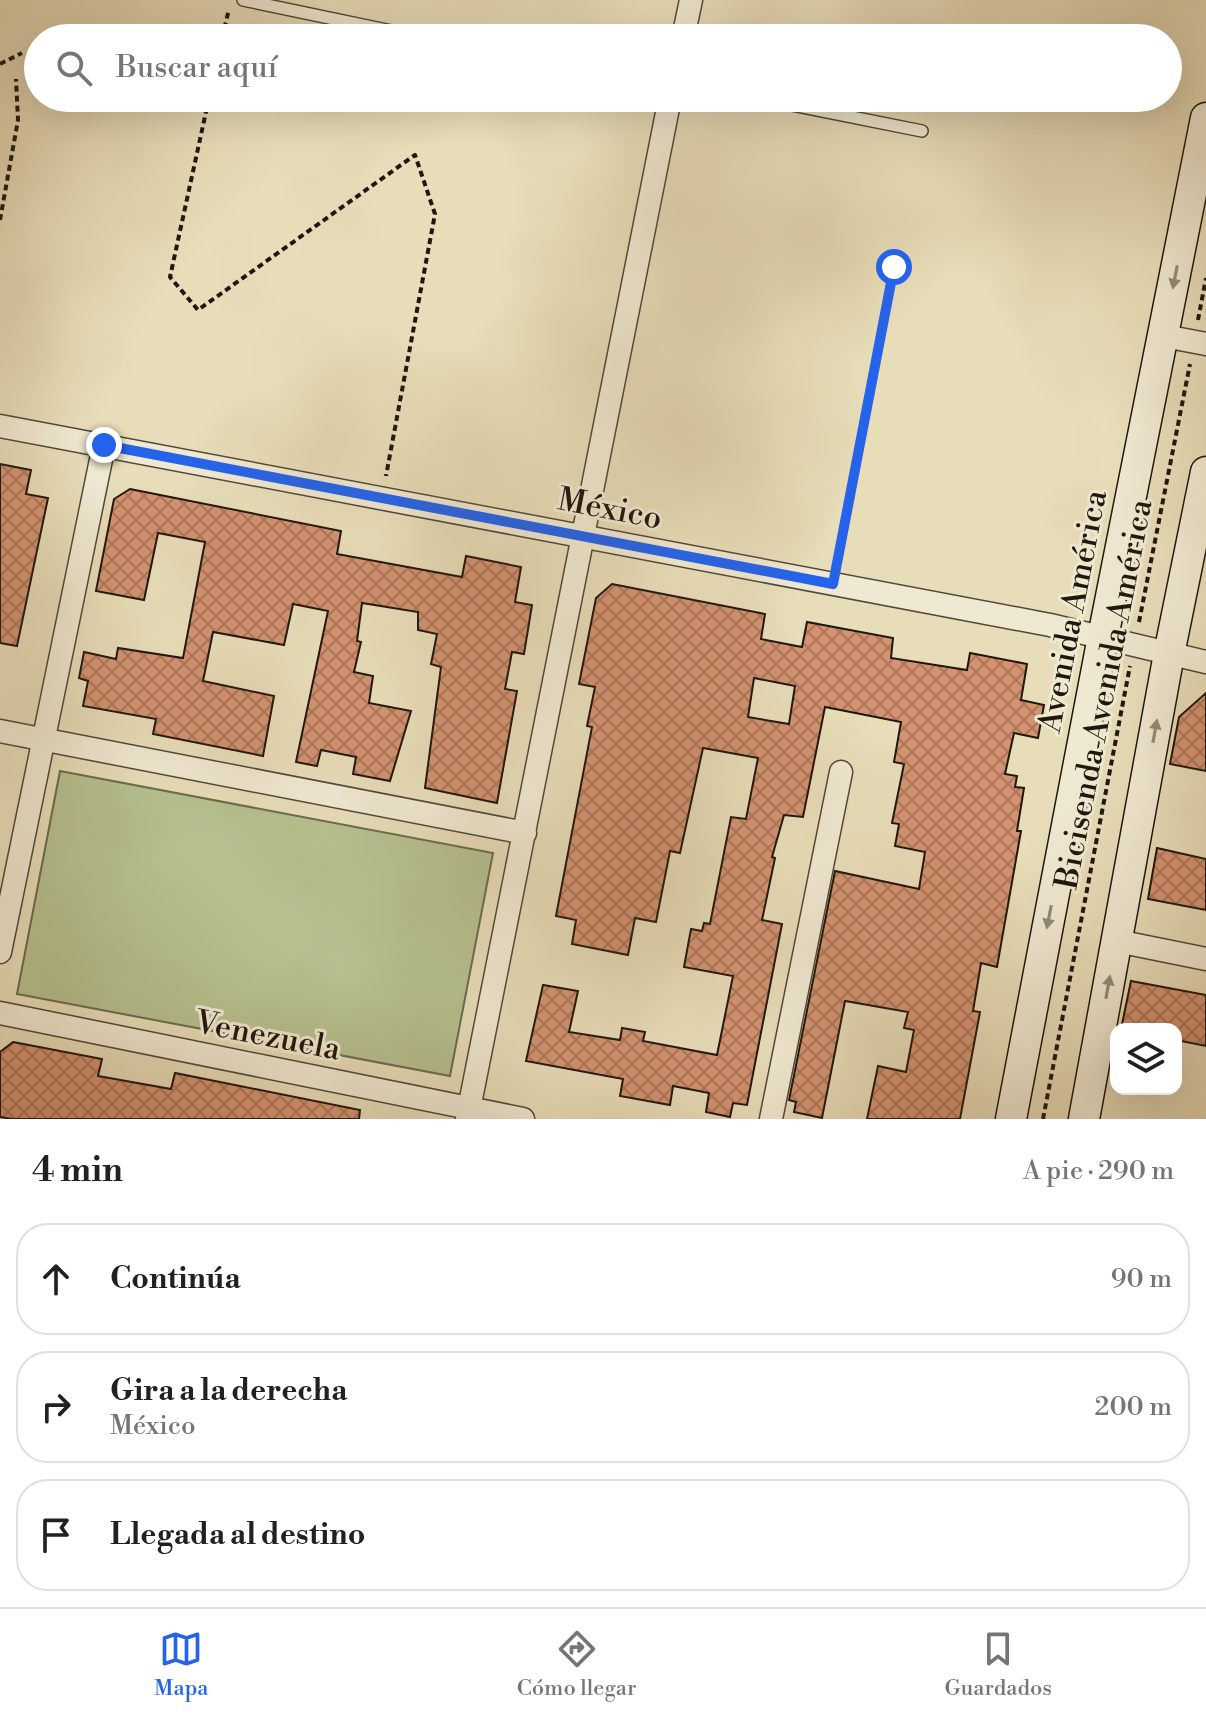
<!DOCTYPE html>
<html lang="es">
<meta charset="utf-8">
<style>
:root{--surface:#fff;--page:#f6f6f6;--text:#202124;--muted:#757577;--line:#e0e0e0;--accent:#2563eb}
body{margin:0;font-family:"Libre Bodoni",serif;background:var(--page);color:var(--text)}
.controls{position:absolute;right:24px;bottom:24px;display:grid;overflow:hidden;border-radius:16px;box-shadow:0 8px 32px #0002}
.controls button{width:72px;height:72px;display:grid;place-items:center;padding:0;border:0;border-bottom:2px solid var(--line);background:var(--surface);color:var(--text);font:40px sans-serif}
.stop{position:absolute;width:24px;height:24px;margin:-18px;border:6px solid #2563eb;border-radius:50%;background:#fff}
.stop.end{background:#2563eb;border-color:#fff;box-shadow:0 2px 8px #0008}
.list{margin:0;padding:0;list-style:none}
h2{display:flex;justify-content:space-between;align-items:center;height:104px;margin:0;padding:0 32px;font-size:34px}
h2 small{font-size:26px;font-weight:400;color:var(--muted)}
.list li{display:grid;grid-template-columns:52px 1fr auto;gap:24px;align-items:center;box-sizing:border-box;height:112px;margin:0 16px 16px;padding:0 16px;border:2px solid var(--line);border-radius:32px}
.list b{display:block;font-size:30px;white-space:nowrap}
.list p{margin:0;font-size:26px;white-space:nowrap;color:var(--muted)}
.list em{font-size:26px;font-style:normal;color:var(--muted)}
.icon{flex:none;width:44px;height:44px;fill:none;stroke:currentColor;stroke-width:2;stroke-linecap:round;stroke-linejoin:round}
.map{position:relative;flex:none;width:1206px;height:1119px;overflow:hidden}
.search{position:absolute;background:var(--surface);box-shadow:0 8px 32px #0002;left:24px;right:24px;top:24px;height:88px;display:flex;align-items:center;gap:20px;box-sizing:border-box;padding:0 28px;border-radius:44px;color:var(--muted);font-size:30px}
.sheet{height:488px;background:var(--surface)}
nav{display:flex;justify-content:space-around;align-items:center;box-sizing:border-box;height:112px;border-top:2px solid var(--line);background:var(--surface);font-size:22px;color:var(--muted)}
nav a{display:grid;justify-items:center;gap:4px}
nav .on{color:var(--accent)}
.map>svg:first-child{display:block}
.green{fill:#b6c08f;stroke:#6a6c4e;stroke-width:2}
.building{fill:url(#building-cross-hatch);stroke:#1f170e;stroke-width:2;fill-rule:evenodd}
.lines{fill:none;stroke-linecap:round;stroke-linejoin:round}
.service-casing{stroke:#514839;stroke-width:14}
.minor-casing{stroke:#514839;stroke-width:25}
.secondary-casing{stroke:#1f170e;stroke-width:33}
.path{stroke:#1f170e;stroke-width:4;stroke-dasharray:6 4;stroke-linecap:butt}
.service{stroke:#f0e9d2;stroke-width:11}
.minor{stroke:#f0e9d2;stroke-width:22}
.secondary{stroke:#f0e9d2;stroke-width:30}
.oneway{fill:#928a7a}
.route{stroke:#2563eb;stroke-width:10}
.labels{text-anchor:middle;stroke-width:6;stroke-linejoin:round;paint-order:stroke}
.street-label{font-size:32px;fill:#1f170e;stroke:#f0e9d2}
</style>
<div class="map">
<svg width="1206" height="1119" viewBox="0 0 1206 1119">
<defs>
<pattern id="building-cross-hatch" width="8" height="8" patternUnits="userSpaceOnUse" patternTransform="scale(2)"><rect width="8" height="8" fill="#d49270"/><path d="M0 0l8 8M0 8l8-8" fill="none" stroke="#ab765a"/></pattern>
</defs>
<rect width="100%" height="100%" fill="#e8ddb9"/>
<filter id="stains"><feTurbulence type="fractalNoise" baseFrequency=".0025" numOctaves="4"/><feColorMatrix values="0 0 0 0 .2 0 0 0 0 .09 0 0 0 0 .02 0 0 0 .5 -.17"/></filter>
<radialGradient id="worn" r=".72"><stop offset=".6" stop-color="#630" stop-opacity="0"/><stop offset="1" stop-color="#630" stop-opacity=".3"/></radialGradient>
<path class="green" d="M60,771L493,853L450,1076L17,994Z"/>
<path class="building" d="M0,464L31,470L26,494L48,498L17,646L0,643Z
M130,489L341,531L337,554L462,577L466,556L521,567L515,602L532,605L524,654L512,652L505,689L517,691L497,803L425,788L441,667L431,664L437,634L418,630V612L362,603L357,641L361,642L354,672L373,676L369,703L411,711L390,781L353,774L356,757L321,750L317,766L296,762L328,611L293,604L284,645L213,632L203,681L274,696L263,756L153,734L156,719L83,706L88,681L79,678L84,652L116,659L118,648L183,658L205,542L158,533L144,600L96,591L114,499Z
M612,584L765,614L761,639L802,647L807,622L893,638L891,658L967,670L970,653L1027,664L1021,700L1044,705L1038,738L1014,733L1005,774L1017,776L1015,787L1024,788L1017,831H1021L997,967L981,963L973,1011L980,1012L960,1119H867L878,1066L906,1072L914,1030L904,1028L908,1012L845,1001L822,1118L794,1112L796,1102L789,1100L835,871L919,889L925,852L895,846L899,824L892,823L904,764L894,762L901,722L825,707L803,817L784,815L772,857L775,858L762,920L782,924L747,1105L733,1103L730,1117L706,1112L709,1093L673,1086L670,1105L620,1096L623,1079L526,1061L543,985L578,991L569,1032L620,1040L622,1028L645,1032L643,1041L717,1055L733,976L684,967L691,929L702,931L704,923L710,924L731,817L746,819L758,758L703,748L680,853L670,851L656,922L635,918L628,955L572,944L576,920L556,916L592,727L587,726L595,687L579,684L596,598ZM754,678L795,686L789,724L748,717Z
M1206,693V771L1170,764L1179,717Z
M1157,848L1206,859V910L1148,899Z
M1131,981L1206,995V1046L1176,1040V1029H1121Z
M13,1042L102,1059L98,1076L171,1089L175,1073L360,1110L359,1119H12L0,1117V1052Z"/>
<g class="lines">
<g class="service-casing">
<path id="service" d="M243,0L425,38
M757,98L922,131"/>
</g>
<g class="minor-casing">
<path id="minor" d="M683,38L691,0
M1164,336L1206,344
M0,426L1050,625L1206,662
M0,731L525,833
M1117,941L1206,959
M0,952L104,445
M0,1013L523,1119
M467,1119L670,98
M771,1119L841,772"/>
</g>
<g class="secondary-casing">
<path id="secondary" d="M1011,1119L1103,637L1206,118
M1084,1119L1169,654L1206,472"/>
</g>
<path class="path" d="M222,38L229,9
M0,64L22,53
M209,98L170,277L198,310L415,155L435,214L386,476
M0,220L18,120L16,79
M1198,320L1206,278
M837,563L894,267
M1139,622L1190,364
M1043,1119L1130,666"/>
<use href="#service" class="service"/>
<use href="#minor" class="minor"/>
<use href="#secondary" class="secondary"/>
</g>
<defs><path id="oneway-solid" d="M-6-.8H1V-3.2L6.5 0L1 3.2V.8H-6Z" transform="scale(2)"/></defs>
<g class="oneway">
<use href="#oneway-solid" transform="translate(1175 277) rotate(101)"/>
<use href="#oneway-solid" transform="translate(1155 731) rotate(-80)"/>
<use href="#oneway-solid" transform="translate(1049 917) rotate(101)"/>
<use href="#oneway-solid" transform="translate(1108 987) rotate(-80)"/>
</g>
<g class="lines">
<path class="route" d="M104,445L833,584L894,267"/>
</g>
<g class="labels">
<g class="street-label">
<text transform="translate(610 508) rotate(11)" y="11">México</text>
<text transform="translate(1072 611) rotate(-79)" y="11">Avenida América</text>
<text transform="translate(1103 694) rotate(-79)" y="11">Bicisenda Avenida América</text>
<text transform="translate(268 1035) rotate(11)" y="11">Venezuela</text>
</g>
</g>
<rect width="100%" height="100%" filter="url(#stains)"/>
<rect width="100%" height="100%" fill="url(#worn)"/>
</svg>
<div class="controls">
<button><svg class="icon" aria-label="layers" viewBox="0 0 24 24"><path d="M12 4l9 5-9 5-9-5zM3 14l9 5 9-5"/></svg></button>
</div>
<div class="stop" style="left:894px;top:267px"></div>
<div class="stop end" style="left:104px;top:445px"></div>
<div class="search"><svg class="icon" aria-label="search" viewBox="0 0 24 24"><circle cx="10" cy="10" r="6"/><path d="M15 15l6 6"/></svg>Buscar aquí</div>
</div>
<section class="sheet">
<h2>4 min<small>A pie · 290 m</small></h2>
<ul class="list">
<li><svg class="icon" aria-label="ahead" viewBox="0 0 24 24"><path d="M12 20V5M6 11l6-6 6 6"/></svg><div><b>Continúa</b></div><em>90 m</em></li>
<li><svg class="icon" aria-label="right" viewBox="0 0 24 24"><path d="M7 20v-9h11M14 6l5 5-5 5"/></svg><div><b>Gira a la derecha</b><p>México</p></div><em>200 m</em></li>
<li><svg class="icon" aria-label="arrive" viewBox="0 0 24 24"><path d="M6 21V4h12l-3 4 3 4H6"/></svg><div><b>Llegada al destino</b></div></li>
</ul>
</section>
<nav>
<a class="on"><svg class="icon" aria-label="map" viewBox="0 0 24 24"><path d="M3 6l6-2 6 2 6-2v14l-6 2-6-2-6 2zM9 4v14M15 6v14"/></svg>Mapa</a>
<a><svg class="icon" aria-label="directions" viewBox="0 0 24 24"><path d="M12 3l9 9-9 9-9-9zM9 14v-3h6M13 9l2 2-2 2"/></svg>Cómo llegar</a>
<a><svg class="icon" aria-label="saved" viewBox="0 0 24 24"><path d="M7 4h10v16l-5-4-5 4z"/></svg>Guardados</a>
</nav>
